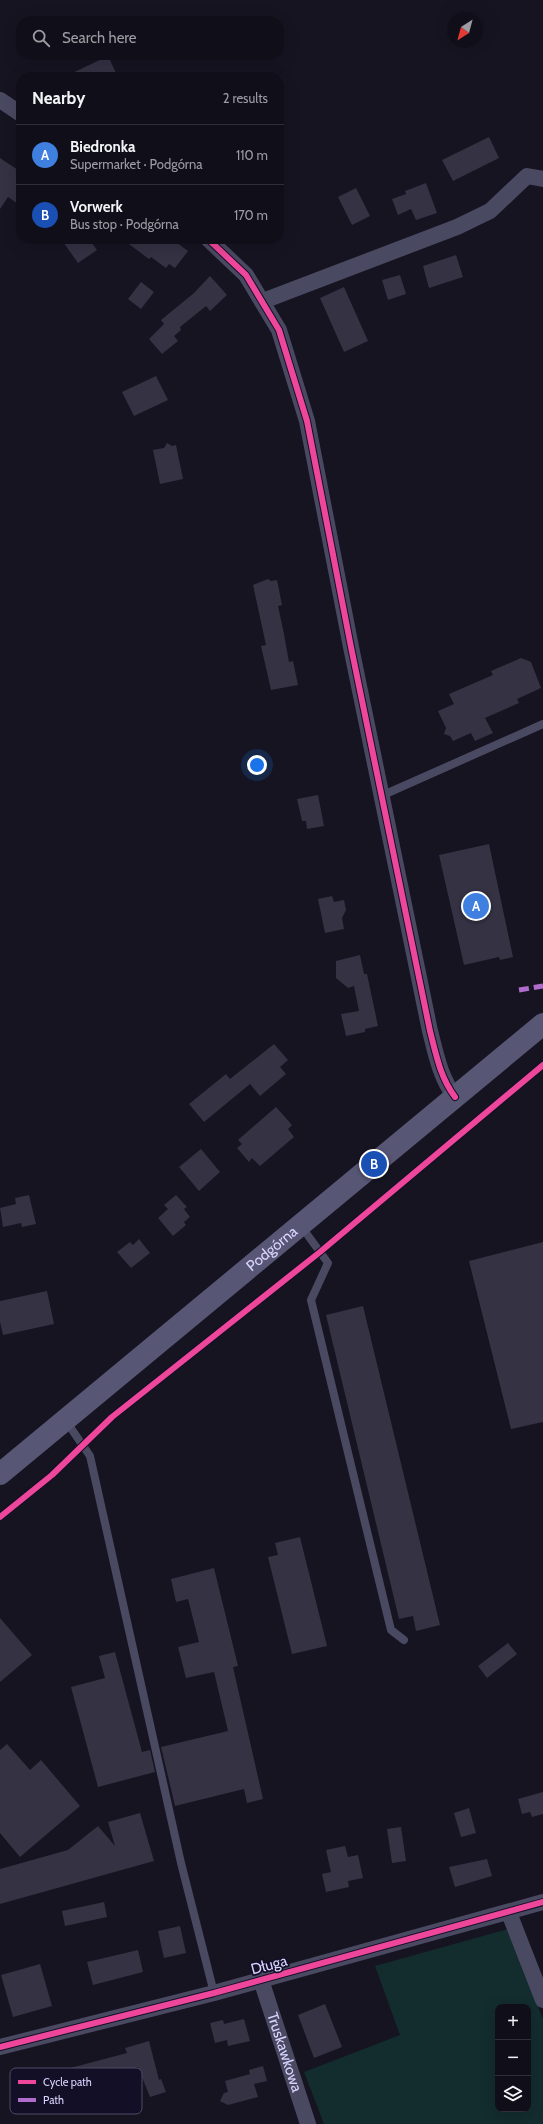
<!DOCTYPE html>
<meta charset="utf-8">
<style>
:root{--surface:#100f19;--page:#191822;--text:#f1f3f6;--muted:#9c9ca2;--line:#302f38;--accent:#0b8043}
body{margin:0;font-family:Cabin,sans-serif;background:var(--page);color:var(--text)}
.controls{position:absolute;right:12px;bottom:12px;display:grid;overflow:hidden;border-radius:8px;box-shadow:0 4px 16px #0002}
.controls button{width:36px;height:36px;display:grid;place-items:center;padding:0;border:0;border-bottom:1px solid var(--line);background:var(--surface);color:var(--text);font:20px sans-serif}
.compass{position:absolute;left:447px;top:12px;width:36px;height:36px;border-radius:50%;background:var(--surface);box-shadow:0 4px 16px #0002;rotate:216deg}
.you{position:absolute;left:257px;top:765px;width:14px;height:14px;margin:-10px;border:3px solid #fff;border-radius:50%;background:#1a73e8;box-shadow:0 0 0 6px #1a73e833}
.badge{display:grid;place-items:center;width:26px;height:26px;border-radius:50%;background:var(--accent);color:#fff;font-size:13px;font-weight:700}
.pin{position:absolute;translate:-50% -50%;border:2px solid #fff;box-shadow:0 1px 4px #0006}
.list{margin:0;padding:0;list-style:none}
h2{display:flex;justify-content:space-between;align-items:center;height:52px;margin:0;padding:0 16px;font-size:17px}
h2 small{font-size:13px;font-weight:400;color:var(--muted)}
.list li{display:grid;grid-template-columns:26px 1fr auto;gap:12px;align-items:center;box-sizing:border-box;height:60px;padding:0 16px;border-top:1px solid var(--line)}
.list b{display:block;font-size:15px;white-space:nowrap}
.list p{margin:0;font-size:13px;white-space:nowrap;color:var(--muted)}
.list em{font-size:13px;font-style:normal;color:var(--muted)}
.icon{flex:none;width:22px;height:22px;fill:none;stroke:currentColor;stroke-width:2;stroke-linecap:round;stroke-linejoin:round}
.map{position:relative;flex:none;width:543px;height:2124px;overflow:hidden}
.search{position:absolute;background:var(--surface);box-shadow:0 4px 16px #0002;left:16px;top:16px;width:268px;height:44px;display:flex;align-items:center;gap:10px;box-sizing:border-box;padding:0 14px;border-radius:16px;color:var(--muted);font-size:15px}
.panel{position:absolute;background:var(--surface);box-shadow:0 4px 16px #0002;left:16px;top:72px;width:268px;height:172px;border-radius:16px}
.map>svg:first-child{display:block}
.green{fill:#132c2d;fill-rule:evenodd}
.building{fill:#343243}
.lines{fill:none;stroke-linecap:round;stroke-linejoin:round}
.lane{stroke:#4a4962;stroke-width:8}
.street{stroke:#4a4962;stroke-width:16}
.secondary{stroke:#575674;stroke-width:22}
.quiet{stroke:#b06ccc;stroke-width:5;stroke-dasharray:10 5;stroke-linecap:butt}
.cycleway-casing{stroke:#130f26;stroke-width:8}
.cycleway{stroke:#ed469a;stroke-width:6}
.labels{text-anchor:middle;stroke-width:3.5;stroke-linejoin:round;paint-order:stroke}
.street-label{font-size:15px;fill:#d9d4ff;stroke:#130f26}
.key{fill:#130f26;stroke:#4e4a67;stroke-width:1}
.key-label{font-size:11px;fill:#d9d4ff}
</style>
<div class="map">
<svg width="543" height="2124" viewBox="0 0 543 2124">
<rect width="100%" height="100%" fill="#161421"/>
<path class="green" d="M508,1929L543,2019V2124H324L304,2072L400,2035L375,1966ZM498,2007H528V2109H498Z"/>
<path class="building" d="M108,56L118,77H64Z
M489,137L499,158L453,181L442,160Z
M0,158L21,172V206L8,197L0,209Z
M426,183L437,213L416,220L411,209L398,215L392,199L406,194L405,191Z
M356,188L370,216L352,225L338,197Z
M61,239H89L97,250L78,263Z
M122,239H172L188,251L175,268L169,264L166,268L151,257L149,259Z
M456,255L463,277L429,288L423,266Z
M400,275L406,294L388,300L382,280Z
M210,276L227,295L210,311L206,306L180,327L181,330L174,336L178,341L162,354L149,339L164,324L161,320L194,293Z
M141,282L154,292L141,309L128,299Z
M344,287L368,341L344,352L320,298Z
M156,376L168,400L134,416L122,392Z
M167,443L172,446L176,445L183,479L160,484L153,450L164,448Z
M268,579L271,581L277,580L282,605L278,606L284,634L289,662L293,661L298,685L271,690L261,646L266,645L253,585Z
M521,658L531,662L541,688L517,699L519,703L485,718L493,733L475,741L471,733L453,741L450,736L444,734L446,728L438,711L454,704L449,694L493,675L491,671Z
M318,795L324,826L307,829L306,821H302L297,799Z
M489,844L513,957L500,960L499,957L464,965L439,855Z
M332,896L334,902L344,900L346,910L342,918L344,929L325,933L318,899Z
M360,955L364,974H367L378,1026L365,1029V1032L346,1036L341,1014L359,1011L354,986L348,988L336,978V961Z
M274,1044L288,1060L280,1067L286,1074L260,1096L250,1084L204,1122L189,1104L226,1074L230,1079Z
M276,1107L292,1125L288,1129L294,1137L260,1166L252,1158L249,1162L237,1148L242,1144L238,1140Z
M201,1149L220,1172L199,1191L179,1167Z
M29,1195L36,1224L22,1227L21,1223L3,1227L0,1208L16,1204L15,1198Z
M176,1195L187,1207L184,1209L190,1217L184,1222L186,1225L173,1236L158,1218L168,1209L164,1205Z
M139,1239L150,1253L131,1268L117,1252L130,1242L133,1245Z
M543,1242V1422L511,1429L469,1261Z
M47,1291L54,1324L3,1335L0,1322V1301Z
M363,1306L440,1625L416,1631L413,1616L399,1619L326,1315Z
M300,1537L327,1646L292,1654L268,1557L278,1555L275,1543Z
M214,1568L238,1666L233,1667L263,1799L247,1803L244,1789L175,1806L161,1747L228,1731L214,1672L186,1678L178,1647L199,1642L188,1599L176,1602L171,1579Z
M0,1618L32,1655L0,1682Z
M508,1643L517,1654L487,1678L478,1666Z
M115,1652L142,1752L150,1750L155,1772L98,1787L71,1687L105,1678L99,1656Z
M7,1744L30,1770L41,1760L80,1806L20,1857L0,1833V1750Z
M543,1792V1814L532,1817L530,1812L522,1814L518,1799Z
M469,1808L476,1833L461,1837L454,1813Z
M140,1813L154,1861L0,1904V1869L68,1850L98,1826L115,1846L108,1822Z
M401,1827L406,1861L392,1863L387,1829Z
M345,1846L348,1857L358,1855L363,1878L348,1881L349,1887L326,1892L322,1874L331,1872L326,1850Z
M487,1859L492,1876L455,1887L449,1867Z
M104,1902L107,1917L65,1926L62,1911Z
M180,1926L186,1953L164,1958L158,1931Z
M138,1950L143,1972L93,1985L87,1962Z
M40,1964L52,2006L13,2017L1,1975Z
M325,2004L342,2047L314,2058L298,2015Z
M244,2019L250,2041L228,2046L227,2040L215,2043L210,2023L223,2020L224,2024Z
M149,2041L159,2080L161,2079L166,2092L150,2097L138,2067L112,2075L114,2082L86,2090L85,2087L46,2098L40,2076L127,2053L125,2048Z
M263,2066L267,2081L254,2084L258,2097L228,2105L220,2101L224,2093L228,2092L225,2081L250,2074L249,2070Z"/>
<g class="lines">
<path class="lane" d="M381,796L543,724
M301,1226L328,1263L311,1300L391,1630L404,1640
M66,1421L90,1456L181,1863L214,1993"/>
<g class="street">
<path d="M0,100L21,114"/>
<path d="M208,239L246,275L279,330L307,421L351,647L430,1031C436,1054 440,1077 455,1097"/>
<path d="M263,301L457,227L490,211L527,176L543,179"/>
<path d="M509,1913L543,2000"/>
<path id="s1" d="M261,1980L308,2124"/>
<path d="M0,2047L214,1993L543,1902"/>
</g>
<path class="secondary" id="s2" d="M0,1474L543,1024"/>
<path class="quiet" d="M519,990L543,986"/>
<g class="cycleway-casing">
<path id="cycleway" d="M208,239L246,275L279,330L307,421L351,647L430,1031C436,1054 440,1077 455,1097
M0,1517L52,1475L112,1417L320,1252L543,1065
M0,2047L214,1993L543,1902"/>
</g>
<use href="#cycleway" class="cycleway"/>
</g>
<g class="labels">
<g class="street-label">
<text dy="5" stroke="none"><textPath href="#s2" startOffset="353">Podgórna</textPath></text>
<text transform="translate(269 1965) rotate(-15)" y="5">Długa</text>
<text dy="5" stroke="none"><textPath href="#s1" startOffset="76">Truskawkowa</textPath></text>
</g>
</g>
<rect x="10" y="2068" width="132" height="46" rx="6" class="key"/>
<rect x="18" y="2080" width="18" height="4" fill="#ed469a"/>
<rect x="18" y="2098" width="18" height="4" fill="#b06ccc"/>
<g class="key-label">
<text x="43" y="2086">Cycle path</text>
<text x="43" y="2104">Path</text>
</g>
</svg>
<div class="controls">
<button>+</button>
<button>−</button>
<button><svg class="icon" aria-label="layers" viewBox="0 0 24 24"><path d="M12 4l9 5-9 5-9-5zM3 14l9 5 9-5"/></svg></button>
</div>
<svg class="compass" viewBox="-18 -18 36 36"><path d="M0-13l5 13h-10z" fill="#e53935"/><path d="M0 13l5-13h-10z" fill="#9c9ca2"/></svg>
<div class="you"></div>
<div class="pin badge" style="left:476px;top:906px;background:#3f7fe0">A</div>
<div class="pin badge" style="left:374px;top:1164px;background:#1a4fb4">B</div>
<div class="search"><svg class="icon" aria-label="search" viewBox="0 0 24 24"><circle cx="10" cy="10" r="6"/><path d="M15 15l6 6"/></svg>Search here</div>
<section class="panel">
<h2>Nearby<small>2 results</small></h2>
<ul class="list">
<li><span class="badge" style="background:#3f7fe0">A</span><div><b>Biedronka</b><p>Supermarket · Podgórna</p></div><em>110 m</em></li>
<li><span class="badge" style="background:#1a4fb4">B</span><div><b>Vorwerk</b><p>Bus stop · Podgórna</p></div><em>170 m</em></li>
</ul>
</section>
</div>
